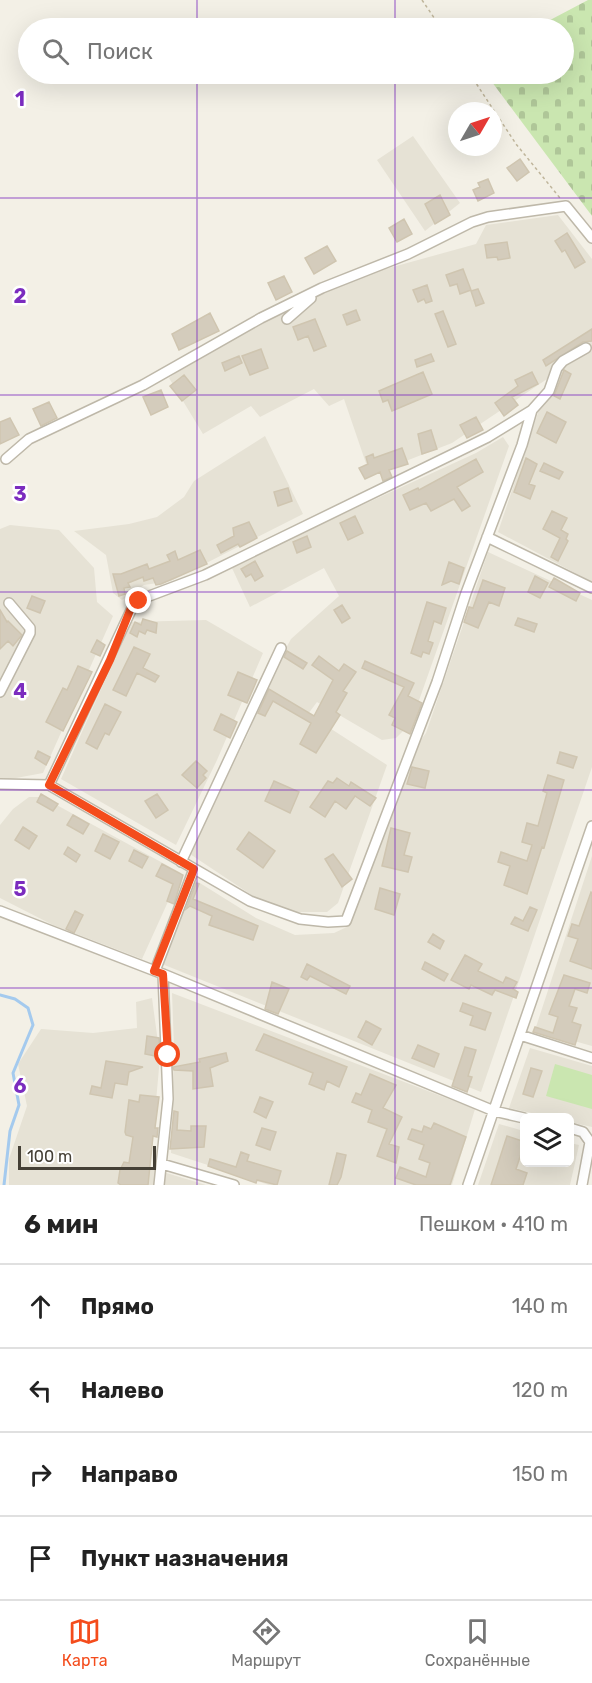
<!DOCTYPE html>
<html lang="ru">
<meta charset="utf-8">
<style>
:root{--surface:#fff;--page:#f2f2f2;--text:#222;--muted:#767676;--line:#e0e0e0;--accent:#f44c1c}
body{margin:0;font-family:Rubik,sans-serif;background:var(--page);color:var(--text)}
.controls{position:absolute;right:18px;bottom:18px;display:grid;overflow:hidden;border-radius:9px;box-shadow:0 6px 24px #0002}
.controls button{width:54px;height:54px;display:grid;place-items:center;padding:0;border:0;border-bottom:2px solid var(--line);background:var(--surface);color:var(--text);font:30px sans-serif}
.compass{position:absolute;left:448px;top:102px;width:54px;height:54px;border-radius:50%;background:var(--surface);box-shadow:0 6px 24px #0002;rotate:51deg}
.scale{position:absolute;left:18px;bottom:15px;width:138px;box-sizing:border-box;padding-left:6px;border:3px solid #454036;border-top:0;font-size:16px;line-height:21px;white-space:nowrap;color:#454036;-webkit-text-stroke:4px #fff;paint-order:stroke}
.stop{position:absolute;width:18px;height:18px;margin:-14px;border:4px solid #f44c1c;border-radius:50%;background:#fff}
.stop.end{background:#f44c1c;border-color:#fff;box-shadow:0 2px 6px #0008}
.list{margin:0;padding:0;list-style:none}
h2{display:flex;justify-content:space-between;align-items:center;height:78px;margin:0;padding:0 24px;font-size:26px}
h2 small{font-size:20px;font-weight:400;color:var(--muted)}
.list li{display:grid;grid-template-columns:39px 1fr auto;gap:18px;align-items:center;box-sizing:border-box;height:84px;padding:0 24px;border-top:2px solid var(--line)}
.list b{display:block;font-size:22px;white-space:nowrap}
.list em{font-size:20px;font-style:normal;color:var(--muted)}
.icon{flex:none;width:33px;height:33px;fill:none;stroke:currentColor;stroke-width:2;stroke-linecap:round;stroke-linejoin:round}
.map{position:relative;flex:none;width:592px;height:1185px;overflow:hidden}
.search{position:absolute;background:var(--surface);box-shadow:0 6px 24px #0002;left:18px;right:18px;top:18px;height:66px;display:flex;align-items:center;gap:15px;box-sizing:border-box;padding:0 21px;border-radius:33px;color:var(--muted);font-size:22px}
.sheet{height:414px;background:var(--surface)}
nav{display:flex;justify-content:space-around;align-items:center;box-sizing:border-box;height:84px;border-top:2px solid var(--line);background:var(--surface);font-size:16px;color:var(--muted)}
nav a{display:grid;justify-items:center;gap:3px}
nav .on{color:var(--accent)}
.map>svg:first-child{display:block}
.residential{fill:#e6e2d5}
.cemetery{fill:url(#cemetery-stones)}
.pitch{fill:#cae6b0}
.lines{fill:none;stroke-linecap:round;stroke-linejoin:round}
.stream{stroke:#a4caee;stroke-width:3}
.building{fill:#d4ccbc;stroke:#cfc5b0;stroke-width:1.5}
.minor-casing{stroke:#beb8a9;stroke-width:12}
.path{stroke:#bfb59b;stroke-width:1.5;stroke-dasharray:3 3;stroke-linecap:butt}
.minor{stroke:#fff;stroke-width:9}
.route{stroke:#f44c1c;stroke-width:8}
.grid{fill:none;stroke:#7b2cbf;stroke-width:1.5;stroke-opacity:0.55}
.grid-label{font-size:20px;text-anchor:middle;font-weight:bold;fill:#7b2cbf;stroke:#fff;stroke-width:5;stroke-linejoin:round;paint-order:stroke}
</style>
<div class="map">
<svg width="592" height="1185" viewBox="0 0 592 1185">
<defs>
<pattern id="cemetery-stones" width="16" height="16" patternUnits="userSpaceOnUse" patternTransform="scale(1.5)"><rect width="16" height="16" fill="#cae6b0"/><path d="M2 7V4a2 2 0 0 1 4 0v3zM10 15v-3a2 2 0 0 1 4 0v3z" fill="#afc698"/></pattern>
</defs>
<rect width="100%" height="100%" fill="#f3f0e6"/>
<path class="residential" d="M413,136L460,203L425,231L377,160Z
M558,215L592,259V582L498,532L550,377L452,443L370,475L344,399L329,406L314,389L260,417L251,406L203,434L169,378L199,355L342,281L476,244L486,225Z
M265,436L303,514L171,581L144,585L122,600L113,593L106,555L74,531L129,524L157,517L184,497L194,481Z
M503,437L509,446L411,723L396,738L382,740L317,702L308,714L387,765L338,903L327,912H286L259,900L190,854L249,732L271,676L291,639L339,596L324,568L250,607L232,568L273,546L476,453Z
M10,525L59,530L94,568L97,602L113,616L43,773L0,781V529Z
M488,552L592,600V767L481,1092L162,964L195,880L256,918L295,935L334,933L349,926L409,756L426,733Z
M206,620L263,653L217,760L176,845L61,779L131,622Z
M29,797H42L181,873L142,959L53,925L0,898V825L13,809Z
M592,856V1046L535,1030Z
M172,993L475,1109L452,1185H269L171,1153L174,1047Z
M152,998L160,1057L150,1168L206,1185H9V1159L27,1106L18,1064L41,1029L93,1033L137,1028L136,1002Z
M530,1048L592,1066V1127L570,1122V1118L549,1117L509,1108Z
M499,1124L524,1131V1162H570V1143L579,1145L570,1185H478Z"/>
<path class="cemetery" d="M588,0H592V216L486,74H564V28H535Z"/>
<path class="pitch" d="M555,1064L592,1075V1109L546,1096Z"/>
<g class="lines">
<path class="stream" d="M0,995L15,999L28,1008L33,1025L13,1073L19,1105L10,1131L4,1185"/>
</g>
<path class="building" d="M520,159L529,172L517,181L507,168Z
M488,179L494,193L478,201L473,190L480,187L478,183Z
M440,195L450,215L435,224L425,204Z
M404,219L412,234L397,242L389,228Z
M567,233L585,262L575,268L565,250L562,252L555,241Z
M507,242L510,258L498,260L497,257L487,258L485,245Z
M327,246L336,261L314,274L305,258Z
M463,269L471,290L460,294L457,284L450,286L446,275Z
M284,276L292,292L276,300L268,283Z
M427,285L432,301L426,303L424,299L418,302L413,290Z
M478,289L484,303L476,306L471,291Z
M356,310L360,320L347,325L343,315Z
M443,311L456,344L448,347L435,314Z
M210,313L219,331L179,350L172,334Z
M315,319L326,346L314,351L308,336L298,340L293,327Z
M592,329V341L583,342L546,366L543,360Z
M261,349L268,368L250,375L242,356Z
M431,354L434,361L417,367L415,360Z
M239,356L242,363L225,371L222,363Z
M564,370L571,374L560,399L554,396Z
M423,372L432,394L392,411L388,400L383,402L379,391Z
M532,372L538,384L512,397L518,405L504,416L495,403L518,386L515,380Z
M184,375L196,390L182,401L170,386Z
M161,390L168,407L151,415L143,397Z
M49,402L57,418L41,426L33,409Z
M547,412L566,422L556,443L537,433Z
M476,417L483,430L467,438L460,425Z
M10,418L19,435L0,444V422Z
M431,430L437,449L422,454L418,434Z
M402,448L408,464L389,470L392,477L383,481L380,472L365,479L359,468L368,464L366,457L373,454L374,458Z
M526,458L537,464L529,484L535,486L530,499L514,492Z
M476,459L483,472L457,487L470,506L462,511L454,499L431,511L426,503L410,510L403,495L418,488L419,490Z
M544,463L563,472L559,479L540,471Z
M288,488L292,501L278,506L274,492Z
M552,511L567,518L561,530L568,534L566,539L568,541L558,561L551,557L560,538L543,529Z
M355,516L363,533L348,540L340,523Z
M249,522L257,538L240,547L238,544L221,553L217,545L234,536L233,528Z
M307,536L311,547L297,553L293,542Z
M200,550L207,564L161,584L156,585L153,578L144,581L143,577L128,583L130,587L124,588L125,594L119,596L113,574H121L147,564L149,569L170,561L167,555L175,551L178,560Z
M255,561L263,576L255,581L251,574L246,577L241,569Z
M449,562L464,568L459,584L451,581L442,585Z
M535,576L548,583L540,598L528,592Z
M554,578L580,593L576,601L549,587Z
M483,580L505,588L499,606L489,602L478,628L464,622L469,607L473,608Z
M32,596L45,601L40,613L27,608Z
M427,602L446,608L441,624L434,621L428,641L433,643L429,654L423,652L421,657L411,653Z
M342,605L350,618L342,623L334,610Z
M0,610L7,622L8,621L22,635L13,646L8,641L0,649Z
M518,618L537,624L534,632L515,625Z
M143,619L157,623L156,633L147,630L145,634L139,631L137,637L130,633L135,622L141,625Z
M97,640L105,645L100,656L91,652Z
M134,647L150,654L143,668L159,676L155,682L137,673L126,696L113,690Z
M287,651L307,663L303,669L284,657Z
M319,656L339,671L344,664L356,672L343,691L347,693L336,712L340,715L316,753L300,744L311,723L273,701L265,716L258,713L269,689L314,716L333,680L312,665Z
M365,661L414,683L408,696L422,703L410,734L392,725L395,718L389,715L404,687L362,668Z
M78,666L92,672L63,731L46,722L63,688L67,690Z
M238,672L257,680L247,703L228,695Z
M105,704L121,712L109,735L105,733L97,749L86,743Z
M221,714L237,722L230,738L214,730Z
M38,751L50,757L46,765L35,758Z
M560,752L577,757L573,768L557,763Z
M196,761L207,771L203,775L206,778L197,788L182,775Z
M412,767L429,771L425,788L407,784Z
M548,775L564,780L544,848L542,847L527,894L504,885L510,866L498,862L501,852L527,861L532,845L522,842L527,823L538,826L547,793L543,791Z
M337,778L349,786L351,782L376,798L370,806L355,796L346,809L335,801L325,817L310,807L328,781L333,783Z
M274,781L299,792L290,813L265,801Z
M41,794L58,804L53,811L37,802Z
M157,794L168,810L156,818L145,801Z
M73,815L89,824L83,834L67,825Z
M23,827L37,836L29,849L15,840Z
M391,828L410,833L404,855L412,857L408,872L382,866Z
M249,832L275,851L263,868L237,849Z
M103,834L119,842L110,859L95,851Z
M68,847L80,855L76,862L64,854Z
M134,850L148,857L142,868L129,861Z
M333,854L352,879L342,887L325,859Z
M162,864L183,875L174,904L167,901L173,884L156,876Z
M196,883L199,884L193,899L258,926L253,940L209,925L212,916L190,906L186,909Z
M380,888L400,894L394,915L375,909Z
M591,892L592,893V969L570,961L578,939L568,936L572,924L579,926Z
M530,907L537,910L528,931L511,924L515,917L523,921Z
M75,911L83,915L74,933L66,929Z
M433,934L444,941L440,949L428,942Z
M465,955L482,964L478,971L503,983L506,977L517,982L513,989L518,992L516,998L495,990L492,995L471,985L469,989L451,980Z
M425,962L448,974L444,981L422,969Z
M307,964L350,986L346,994L310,976L307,980L301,977Z
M564,975L590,983L587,993L575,989L569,1006L577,1008L572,1022L581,1025L575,1045L533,1032L535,1027L553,1033L558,1017L549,1014Z
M272,982L289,989L278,1014L265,1009Z
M463,1003L491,1013L485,1030L470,1025L473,1016L460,1011Z
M366,1021L381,1029L372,1045L358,1037Z
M264,1034L347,1067L339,1087L327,1081L324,1090L309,1084L313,1073L256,1050Z
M147,1036L159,1038L160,1057L145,1054Z
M418,1045L439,1054L434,1067L412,1058Z
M465,1047L476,1050L468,1076L472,1077L467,1092L452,1086Z
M226,1053L228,1061L210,1068L213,1086L193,1089V1071L174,1070L173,1067L200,1062L199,1059Z
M106,1061L143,1067L129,1072L127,1085L115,1083L112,1098L90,1094L92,1086L101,1088Z
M531,1068L542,1071L533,1097L523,1094Z
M370,1074L396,1085L383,1108L402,1117L389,1144L399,1147L396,1163L377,1156L387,1129L368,1122L372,1110L352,1102L356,1093L361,1095Z
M140,1095L159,1097L155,1128H158L157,1137L153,1136L148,1185H121L118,1183L120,1170L124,1162L129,1163L133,1137L126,1135L125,1132L129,1100L139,1102Z
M260,1097L273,1102L266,1118L254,1112Z
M174,1111L178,1112L177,1130L191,1131V1126H206L204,1147L170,1149Z
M434,1123L466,1137L450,1185H416L396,1178L400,1167L426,1177L430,1163L419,1159L424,1145L408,1139L412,1129L422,1132L424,1126L431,1129Z
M262,1128L276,1132L270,1150L256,1145Z
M507,1136L525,1142L516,1169L527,1173L523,1185H491Z
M241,1152L249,1155L247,1161L281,1171L277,1185L257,1180L256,1183L208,1166L210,1159L236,1167Z
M337,1153L346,1155L341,1177L337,1185H329Z"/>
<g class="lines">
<g class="minor-casing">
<path id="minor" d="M287,319L311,298
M6,459L29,439L143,385L261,318L322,288L408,254L472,222L488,217L566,206L592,238
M487,537L592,588
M0,692L30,633V628L9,603
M0,784L49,785L250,901L300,919L328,922L346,921L437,682L466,593L522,445L532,410
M49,785L133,606L144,598L205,575L488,437L532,410L549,391L557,368L563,361L586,348
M181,862L281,648
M0,911L163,974L494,1111L524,1118
M155,971L194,869
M520,1035L592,1058
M570,1128L583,1132L590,1142L582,1185
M162,1164L234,1185
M159,1185L168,1099L163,974
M468,1185L592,826"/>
</g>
<path class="path" d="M422,0L441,28
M470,74L516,144L560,198"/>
<use href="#minor" class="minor"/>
</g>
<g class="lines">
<path class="route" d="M139,601L131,608L110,660L49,785L194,869L154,971L163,974L168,1055"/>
</g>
<path class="grid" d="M197,0V28M395,0V28M197,74V1185M395,74V1185M0,198H592M0,395H592M0,592H592M0,790H592M0,988H592"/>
<g class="grid-label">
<text x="20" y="106">1</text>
<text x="20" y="303">2</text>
<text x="20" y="501">3</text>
<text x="20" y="698">4</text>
<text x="20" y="896">5</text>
<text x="20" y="1093">6</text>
</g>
</svg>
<div class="controls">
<button><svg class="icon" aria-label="layers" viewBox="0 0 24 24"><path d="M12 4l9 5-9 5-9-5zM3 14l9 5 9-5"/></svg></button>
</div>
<svg class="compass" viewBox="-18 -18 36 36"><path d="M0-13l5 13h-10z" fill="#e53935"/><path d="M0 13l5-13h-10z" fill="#767676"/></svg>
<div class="scale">100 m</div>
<div class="stop" style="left:168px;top:1055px"></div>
<div class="stop end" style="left:139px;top:601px"></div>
<div class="search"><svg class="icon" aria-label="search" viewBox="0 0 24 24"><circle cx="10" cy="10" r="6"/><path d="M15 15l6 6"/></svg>Поиск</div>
</div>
<section class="sheet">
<h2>6 мин<small>Пешком · 410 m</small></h2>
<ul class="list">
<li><svg class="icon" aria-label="ahead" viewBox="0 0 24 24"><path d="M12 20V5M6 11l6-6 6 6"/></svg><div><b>Прямо</b></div><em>140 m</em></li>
<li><svg class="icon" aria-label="left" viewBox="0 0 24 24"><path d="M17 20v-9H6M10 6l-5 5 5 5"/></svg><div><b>Налево</b></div><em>120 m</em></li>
<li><svg class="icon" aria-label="right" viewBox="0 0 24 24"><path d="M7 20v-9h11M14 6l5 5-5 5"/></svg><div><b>Направо</b></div><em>150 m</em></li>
<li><svg class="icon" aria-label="arrive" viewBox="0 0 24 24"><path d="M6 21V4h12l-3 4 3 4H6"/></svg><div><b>Пункт назначения</b></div></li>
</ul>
</section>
<nav>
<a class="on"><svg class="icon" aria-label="map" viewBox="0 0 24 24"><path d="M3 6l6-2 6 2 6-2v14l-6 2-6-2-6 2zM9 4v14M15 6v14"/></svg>Карта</a>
<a><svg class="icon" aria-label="directions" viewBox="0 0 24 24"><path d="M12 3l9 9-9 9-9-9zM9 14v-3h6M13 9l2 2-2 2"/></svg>Маршрут</a>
<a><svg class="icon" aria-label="saved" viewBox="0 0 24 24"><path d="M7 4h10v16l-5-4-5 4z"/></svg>Сохранённые</a>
</nav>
